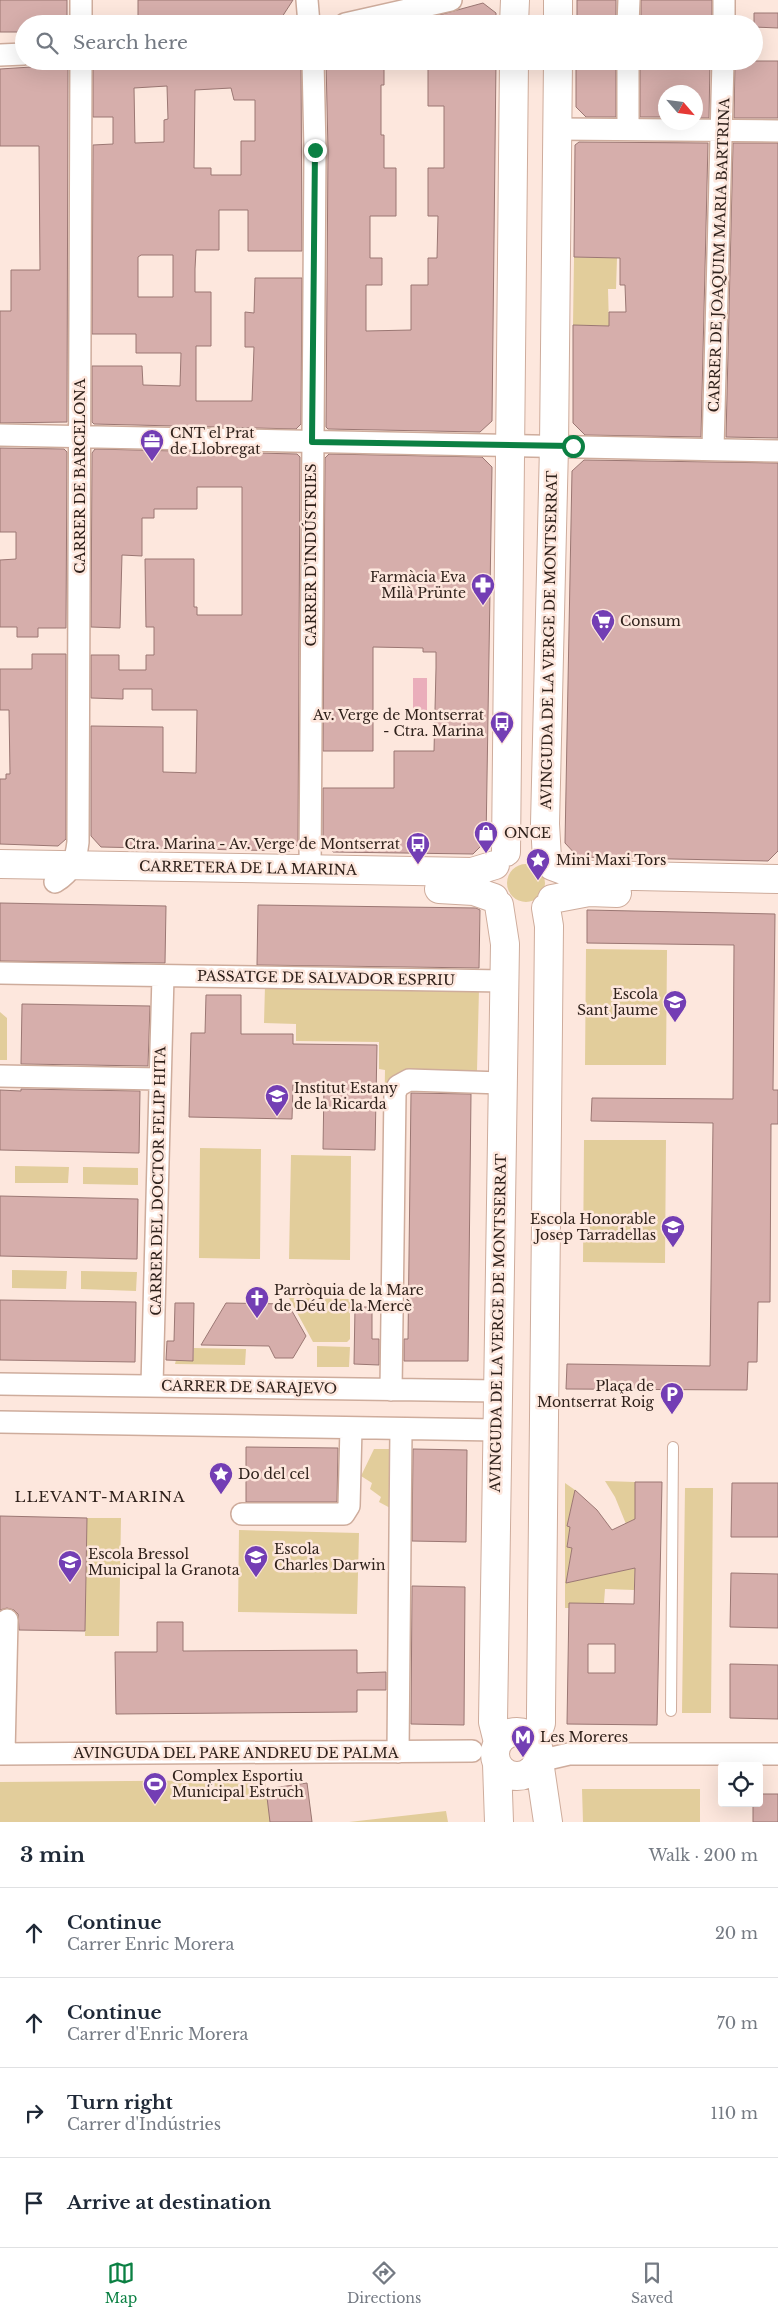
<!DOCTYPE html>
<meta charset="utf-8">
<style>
:root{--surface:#fff;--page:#f6f6f7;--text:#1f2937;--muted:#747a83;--line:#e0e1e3;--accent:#0b8043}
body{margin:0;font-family:"Libre Baskerville",serif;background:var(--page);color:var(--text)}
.controls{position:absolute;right:15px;bottom:15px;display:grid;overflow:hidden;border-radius:5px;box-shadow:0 5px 20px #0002}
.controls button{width:45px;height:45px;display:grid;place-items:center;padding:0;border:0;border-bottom:1px solid var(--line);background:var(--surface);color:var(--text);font:25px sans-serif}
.compass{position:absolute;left:658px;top:85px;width:45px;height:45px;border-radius:50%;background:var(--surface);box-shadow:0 5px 20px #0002;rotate:118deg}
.stop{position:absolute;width:15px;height:15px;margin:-11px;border:4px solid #0b8043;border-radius:50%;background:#fff}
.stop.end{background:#0b8043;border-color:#fff;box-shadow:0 1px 5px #0008}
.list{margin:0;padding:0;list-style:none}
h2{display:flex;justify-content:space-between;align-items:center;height:65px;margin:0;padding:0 20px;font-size:21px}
h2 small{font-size:16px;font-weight:400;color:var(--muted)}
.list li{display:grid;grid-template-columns:32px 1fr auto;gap:15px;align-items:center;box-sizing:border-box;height:90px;padding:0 20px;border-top:1px solid var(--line)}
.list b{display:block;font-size:19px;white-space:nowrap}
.list p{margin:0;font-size:16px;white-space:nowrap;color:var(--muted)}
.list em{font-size:16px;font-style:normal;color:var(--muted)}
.icon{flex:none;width:28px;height:28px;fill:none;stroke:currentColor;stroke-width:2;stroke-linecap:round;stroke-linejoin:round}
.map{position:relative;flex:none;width:778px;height:1822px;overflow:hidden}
.search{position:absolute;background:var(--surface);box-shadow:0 5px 20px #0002;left:15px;right:15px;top:15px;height:55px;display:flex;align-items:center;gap:12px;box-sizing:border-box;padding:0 18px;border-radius:28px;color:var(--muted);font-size:19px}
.sheet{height:425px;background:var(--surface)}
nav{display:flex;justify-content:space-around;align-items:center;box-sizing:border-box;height:70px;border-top:1px solid var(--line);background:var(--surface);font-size:14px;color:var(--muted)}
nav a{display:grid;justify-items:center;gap:2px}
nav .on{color:var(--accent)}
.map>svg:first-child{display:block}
.green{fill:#e2cd9b}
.water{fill:#eaaebb}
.building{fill:#d6aeab;stroke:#9b7773;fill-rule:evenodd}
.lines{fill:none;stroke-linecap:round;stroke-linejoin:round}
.lane-casing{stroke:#ceac9c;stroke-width:12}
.street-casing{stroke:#ceac9c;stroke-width:24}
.secondary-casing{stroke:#ceac9c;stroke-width:30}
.lane{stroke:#fff;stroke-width:10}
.street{stroke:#fff;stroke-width:21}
.secondary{stroke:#fff;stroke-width:28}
.route{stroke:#0b8043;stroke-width:6}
.labels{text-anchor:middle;stroke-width:5;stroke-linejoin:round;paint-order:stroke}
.street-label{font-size:14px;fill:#2f211b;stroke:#fde7dd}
.poi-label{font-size:14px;fill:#2f211b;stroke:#fde7dd;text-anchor:start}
.neighbourhood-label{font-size:15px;letter-spacing:1px;fill:#2f211b;stroke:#fde7dd}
</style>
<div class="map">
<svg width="778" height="1822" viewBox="0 0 778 1822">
<rect width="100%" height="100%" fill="#fde7dd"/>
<path class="green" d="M574,257L617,258L616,289H608L609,326L573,325Z
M507 883a19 19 0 1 1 38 0a19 19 0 1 1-38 0Z
M586,949L667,950L666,1065H585Z
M265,986L479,989L477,1071H474L473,1076L394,1075L390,1078L381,1309L385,1070L379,1069V1042L296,1041V1024L264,1023Z
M0,1012L7,1018V1060H0Z
M584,1140H666L665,1263L583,1262Z
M200,1148L261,1149L260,1259L199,1258Z
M291,1155L351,1156L350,1260L289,1259Z
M15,1166L69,1167L68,1183H15Z
M83,1167L138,1168V1185L83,1184Z
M12,1270L67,1271L66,1289L12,1288Z
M81,1271L137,1272L136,1291L81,1289Z
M289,1298L350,1299V1339L347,1342H313Z
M317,1346L350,1347L349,1367H317Z
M194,1348L246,1349L245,1365L175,1364L176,1360L193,1361Z
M374,1449H394L392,1509L379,1502L381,1497L370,1489L372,1483L361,1476Z
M605,1481L635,1482V1519L626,1524L615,1497Z
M565,1483L575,1490L567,1526L570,1527L567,1546L572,1548L566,1583L635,1568L634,1590L605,1589L604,1603H569V1608H565Z
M685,1488H713L711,1713H682Z
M87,1518H121L119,1636H85Z
M239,1530L359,1533L357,1614L238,1612Z
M265,1780L266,1789L307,1783L312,1822H0V1782Z
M582,1789H700V1822H583Z
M446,1811L448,1822H349Z"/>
<path class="water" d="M413,678H427V712H413Z"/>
<path class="building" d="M0,0H67V24H24V32H0Z
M138,0H293L282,17L185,24H138Z
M577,0H616V24H577Z
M641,0H712V24H641Z
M483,3L496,13V24H417V21Z
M754,13H778V28L754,27Z
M114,61H301L302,251H248V210H219V250H196L195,269V292H211V346H196V401H252L254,347H245V312L254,313L255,278H302L301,424L296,429L94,424L92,422V366H142L143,385L180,386L181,353H136V334H92L93,145L113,144V117H93V68L99,62ZM167,86L168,119L164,120V142L135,143L134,88ZM231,88L234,100H255V141H241V175H211V168H194L195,90ZM141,255H173V297H138V257Z
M326,61H384V85H381V135H384V168H396V216H370V258H382V285H366V331L411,330V285H428V258H437L438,216H428V168H444V106H428V61H496L492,421L480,432L328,429L326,427L328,150Z
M576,61H616V117H586L576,107Z
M640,61H710L709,118H696V92H666V117H640Z
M735,61H778V118H734Z
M63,65L68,70L67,422L0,423V311H11V270H40L39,146H0V69Z
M579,142L708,143L701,437L585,435L573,423V325L609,326V312H626L625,285H620V258L574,257L575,145Z
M733,143H778V438L726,437Z
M0,448L64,449L67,452L66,628H38V637H17V627H0V560L16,559V532H0Z
M95,449L297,454L300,457L298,844L290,851L101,847L91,836V726L163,727V772L196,773L197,710H152V689H123V699L91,698V655H119V670H146V655H154V627H146L145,559H194V607H197V615H242V487H197V509H154V518H142V556L122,555L120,628L91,627L92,453Z
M329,454L482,457L492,467L486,841L473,854L333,852L323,840V788H394V751H434L436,668V652H423V648L373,647V751H323L325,458Z
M584,460L778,463V851L768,861L578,857L565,843L572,471Z
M32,654H66V839L58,846L0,844V779H6V774H10L9,710H0V669H32Z
M0,903L166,906L165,963L0,961Z
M258,905L476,908L480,910L479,968L257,965Z
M587,910L775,914L773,1090H778V1124H771L770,1302H758L757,1362H748L747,1390L566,1389L567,1364L710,1366L713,1123L591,1121L592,1098L733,1099L734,945L587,943Z
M206,995H241V1034H293V1044L377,1045L375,1150L323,1149L324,1085H293L292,1119L189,1117L191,1033H205Z
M22,1004L150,1006L148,1066L21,1064Z
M21,1089L140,1091L139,1153L0,1150V1090L21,1091Z
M411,1093L471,1094L468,1361H404V1339H408Z
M0,1196L138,1199L137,1259L0,1256Z
M0,1300L136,1302L135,1362L0,1360Z
M175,1303H194L193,1361L166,1360L167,1341H174Z
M226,1303L288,1304L306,1336L293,1358H275L269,1346L201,1345Z
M355,1307H372V1339H379V1365L354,1364Z
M246,1447L338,1448L337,1502H246Z
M413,1449L467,1450L466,1542L412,1541Z
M635,1482H662L657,1725L567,1724L569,1603L634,1604L635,1568L566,1583L572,1548L567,1547L570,1527L567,1526L575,1490L597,1510L612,1530L635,1519ZM588,1644H615V1673H588Z
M732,1483H778V1537H731Z
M0,1516L87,1518L85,1631L19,1630L18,1614L14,1610L7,1608L0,1610Z
M731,1573L778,1574V1628L730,1627Z
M412,1586L465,1587L464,1725L411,1724Z
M157,1622H183V1651L357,1650V1673L386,1672V1690H357V1712L116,1714L115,1652H157Z
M730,1664L778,1665V1719L730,1718Z
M307,1783L312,1822H270L266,1789Z
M759,1794H778V1822H753V1803H759Z"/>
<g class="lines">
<g class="lane-casing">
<path id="lane" d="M671,1711L673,1447"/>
</g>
<g class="street-casing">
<path id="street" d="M81,0V24
M307,0L309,24
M345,24L451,0
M628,24L629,0
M724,24V0
M0,55L24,54
M557,129L778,131
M628,129V61
M0,435L778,451
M713,449L723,61
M310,869L315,150L313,61
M55,882C72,872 76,860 78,842L81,61
M0,973L504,981
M0,1076L160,1079
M0,1384L498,1391
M152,1385L163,976
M391,1390L395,1093L398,1086L409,1080L502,1083
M0,1422L497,1430
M242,1514H344L349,1506L351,1428
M398,1752L401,1429
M0,1754L472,1751
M4,1754L7,1620
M539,1761L569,1754H778"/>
</g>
<g class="secondary-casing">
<path id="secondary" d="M514,24L515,0
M558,24V0
M506,852L514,61
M547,859L545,824L554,446L558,61
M0,864L472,872L495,865
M552,866L568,872L589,875L778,879
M439,889L474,891L494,898
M552,899L589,892L617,893
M495 1754a22 22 0 1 1 44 0a22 22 0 1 1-44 0Z
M535,1740L541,1723V1712L549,926L546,908
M498,1742L493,1722L505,944L499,905
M539,1761L548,1822
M497,1764L499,1822"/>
</g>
<use href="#lane" class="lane"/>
<use href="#street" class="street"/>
<use href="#secondary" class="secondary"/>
</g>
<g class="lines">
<path class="route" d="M315,150L312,442L573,446"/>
</g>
<defs>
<g id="office-pin" transform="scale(1.25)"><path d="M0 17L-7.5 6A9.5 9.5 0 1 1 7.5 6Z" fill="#733eb4" stroke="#fde7dd"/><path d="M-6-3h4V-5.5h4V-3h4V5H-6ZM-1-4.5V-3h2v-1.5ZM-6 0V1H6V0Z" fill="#fff"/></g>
<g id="pharmacy-pin" transform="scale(1.25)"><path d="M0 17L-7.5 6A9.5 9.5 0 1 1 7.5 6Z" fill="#733eb4" stroke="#fde7dd"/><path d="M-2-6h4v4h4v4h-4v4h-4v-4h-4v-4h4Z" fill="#fff"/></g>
<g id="supermarket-pin" transform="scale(1.25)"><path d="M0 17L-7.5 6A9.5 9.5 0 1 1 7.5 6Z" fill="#733eb4" stroke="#fde7dd"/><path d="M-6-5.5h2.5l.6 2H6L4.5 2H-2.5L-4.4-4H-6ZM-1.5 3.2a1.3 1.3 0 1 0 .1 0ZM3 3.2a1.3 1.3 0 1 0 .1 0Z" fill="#fff"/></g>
<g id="bus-pin" transform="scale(1.25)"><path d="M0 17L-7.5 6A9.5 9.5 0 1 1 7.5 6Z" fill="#733eb4" stroke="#fde7dd"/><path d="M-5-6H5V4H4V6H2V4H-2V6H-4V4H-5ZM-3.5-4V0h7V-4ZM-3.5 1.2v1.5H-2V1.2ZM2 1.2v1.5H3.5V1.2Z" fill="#fff"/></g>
<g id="shop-pin" transform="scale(1.25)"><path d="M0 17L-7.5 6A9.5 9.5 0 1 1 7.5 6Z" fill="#733eb4" stroke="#fde7dd"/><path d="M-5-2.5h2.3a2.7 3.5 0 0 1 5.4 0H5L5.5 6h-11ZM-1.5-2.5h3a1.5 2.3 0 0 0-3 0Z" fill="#fff"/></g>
<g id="sight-pin" transform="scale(1.25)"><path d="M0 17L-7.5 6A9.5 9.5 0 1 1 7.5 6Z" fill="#733eb4" stroke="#fde7dd"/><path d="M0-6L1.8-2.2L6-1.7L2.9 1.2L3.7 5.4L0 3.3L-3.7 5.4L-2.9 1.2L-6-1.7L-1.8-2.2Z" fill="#fff"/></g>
<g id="school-pin" transform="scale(1.25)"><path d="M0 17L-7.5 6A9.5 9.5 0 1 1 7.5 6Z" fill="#733eb4" stroke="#fde7dd"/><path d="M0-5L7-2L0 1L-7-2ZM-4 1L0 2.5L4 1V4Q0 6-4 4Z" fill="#fff"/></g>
<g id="church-pin" transform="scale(1.25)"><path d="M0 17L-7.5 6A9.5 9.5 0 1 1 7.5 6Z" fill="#733eb4" stroke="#fde7dd"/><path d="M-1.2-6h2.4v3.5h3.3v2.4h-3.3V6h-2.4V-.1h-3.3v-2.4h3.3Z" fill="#fff"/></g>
<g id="parking-pin" transform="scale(1.25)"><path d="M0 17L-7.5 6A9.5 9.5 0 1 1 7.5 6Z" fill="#733eb4" stroke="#fde7dd"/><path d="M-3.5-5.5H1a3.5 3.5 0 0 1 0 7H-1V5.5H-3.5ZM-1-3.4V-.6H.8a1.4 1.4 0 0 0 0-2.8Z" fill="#fff"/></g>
<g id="metro-pin" transform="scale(1.25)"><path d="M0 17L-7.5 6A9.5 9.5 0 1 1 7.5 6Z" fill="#733eb4" stroke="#fde7dd"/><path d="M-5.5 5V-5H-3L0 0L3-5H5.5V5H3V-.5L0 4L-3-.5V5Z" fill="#fff"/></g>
<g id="stadium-pin" transform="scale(1.25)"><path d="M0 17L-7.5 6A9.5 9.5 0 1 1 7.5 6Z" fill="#733eb4" stroke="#fde7dd"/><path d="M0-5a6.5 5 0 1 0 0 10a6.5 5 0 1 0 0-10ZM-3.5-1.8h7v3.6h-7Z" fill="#fff"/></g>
</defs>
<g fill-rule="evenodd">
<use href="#office-pin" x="152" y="441"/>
<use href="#pharmacy-pin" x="483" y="585"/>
<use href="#supermarket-pin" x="603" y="621"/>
<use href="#bus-pin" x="502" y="723"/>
<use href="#shop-pin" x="486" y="833"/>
<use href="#bus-pin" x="418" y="844"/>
<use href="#sight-pin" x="538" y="860"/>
<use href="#school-pin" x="675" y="1002"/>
<use href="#school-pin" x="277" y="1096"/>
<use href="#school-pin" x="673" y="1227"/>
<use href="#church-pin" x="257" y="1298"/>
<use href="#parking-pin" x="672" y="1394"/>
<use href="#sight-pin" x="221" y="1474"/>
<use href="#school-pin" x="256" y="1557"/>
<use href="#school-pin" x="70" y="1562"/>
<use href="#metro-pin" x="523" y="1737"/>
<use href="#stadium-pin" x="155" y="1784"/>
</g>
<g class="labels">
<g class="street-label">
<text transform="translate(719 255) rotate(-88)" y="5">CARRER DE JOAQUIM MARIA BARTRINA</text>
<text transform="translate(80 476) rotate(-90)" y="5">CARRER DE BARCELONA</text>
<text transform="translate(311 555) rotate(-90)" y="5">CARRER D'INDÚSTRIES</text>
<text transform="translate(549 640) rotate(-89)" y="5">AVINGUDA DE LA VERGE DE MONTSERRAT</text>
<text transform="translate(248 868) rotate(1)" y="5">CARRETERA DE LA MARINA</text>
<text transform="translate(326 978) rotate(1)" y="5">PASSATGE DE SALVADOR ESPRIU</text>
<text transform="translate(158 1181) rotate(-89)" y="5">CARRER DEL DOCTOR FELIP HITA</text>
<text transform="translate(498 1323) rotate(-89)" y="5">AVINGUDA DE LA VERGE DE MONTSERRAT</text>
<text transform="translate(249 1387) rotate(1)" y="5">CARRER DE SARAJEVO</text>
<text x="236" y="1758">AVINGUDA DEL PARE ANDREU DE PALMA</text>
</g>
<g class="poi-label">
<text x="170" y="438">CNT el Prat<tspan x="170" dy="16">de Llobregat</tspan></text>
<text x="466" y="582" text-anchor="end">Farmàcia Eva<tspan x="466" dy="16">Milà Prünte</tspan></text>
<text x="620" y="626">Consum</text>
<text x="484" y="720" text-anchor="end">Av. Verge de Montserrat<tspan x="484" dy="16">- Ctra. Marina</tspan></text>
<text x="504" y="838">ONCE</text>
<text x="400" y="849" text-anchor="end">Ctra. Marina - Av. Verge de Montserrat</text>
<text x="556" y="865">Mini Maxi Tors</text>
<text x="658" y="999" text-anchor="end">Escola<tspan x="658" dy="16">Sant Jaume</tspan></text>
<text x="294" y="1093">Institut Estany<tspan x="294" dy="16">de la Ricarda</tspan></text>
<text x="656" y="1224" text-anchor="end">Escola Honorable<tspan x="656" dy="16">Josep Tarradellas</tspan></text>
<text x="274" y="1295">Parròquia de la Mare<tspan x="274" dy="16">de Déu de la Mercè</tspan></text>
<text x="654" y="1391" text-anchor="end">Plaça de<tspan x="654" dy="16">Montserrat Roig</tspan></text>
<text x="238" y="1479">Do del cel</text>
<text x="274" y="1554">Escola<tspan x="274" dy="16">Charles Darwin</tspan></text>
<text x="88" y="1559">Escola Bressol<tspan x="88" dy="16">Municipal la Granota</tspan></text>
<text x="540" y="1742">Les Moreres</text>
<text x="172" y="1781">Complex Esportiu<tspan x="172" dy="16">Municipal Estruch</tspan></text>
</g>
<g class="neighbourhood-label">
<text x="100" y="1502">LLEVANT-MARINA</text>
</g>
</g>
</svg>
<div class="controls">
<button><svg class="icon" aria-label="locate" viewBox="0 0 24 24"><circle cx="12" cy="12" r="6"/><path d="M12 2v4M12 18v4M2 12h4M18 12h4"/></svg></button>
</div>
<svg class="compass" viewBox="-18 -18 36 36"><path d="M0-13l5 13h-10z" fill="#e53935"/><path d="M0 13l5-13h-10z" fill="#747a83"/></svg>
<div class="stop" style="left:573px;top:446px"></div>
<div class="stop end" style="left:315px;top:150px"></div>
<div class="search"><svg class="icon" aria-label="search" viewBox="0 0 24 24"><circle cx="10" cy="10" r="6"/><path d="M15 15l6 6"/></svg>Search here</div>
</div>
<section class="sheet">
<h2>3 min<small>Walk · 200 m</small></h2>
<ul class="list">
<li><svg class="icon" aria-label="ahead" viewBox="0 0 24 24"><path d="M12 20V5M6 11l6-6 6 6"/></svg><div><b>Continue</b><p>Carrer Enric Morera</p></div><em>20 m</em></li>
<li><svg class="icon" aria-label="ahead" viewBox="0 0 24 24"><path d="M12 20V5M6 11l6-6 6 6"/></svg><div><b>Continue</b><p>Carrer d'Enric Morera</p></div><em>70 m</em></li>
<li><svg class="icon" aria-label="right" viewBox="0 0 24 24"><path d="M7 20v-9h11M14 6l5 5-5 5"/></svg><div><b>Turn right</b><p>Carrer d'Indústries</p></div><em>110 m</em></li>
<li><svg class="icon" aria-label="arrive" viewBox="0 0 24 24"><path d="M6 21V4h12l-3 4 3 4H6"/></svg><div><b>Arrive at destination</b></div></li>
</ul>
</section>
<nav>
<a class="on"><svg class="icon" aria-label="map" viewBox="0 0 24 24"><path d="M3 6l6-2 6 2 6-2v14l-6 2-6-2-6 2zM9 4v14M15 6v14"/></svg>Map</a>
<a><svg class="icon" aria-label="directions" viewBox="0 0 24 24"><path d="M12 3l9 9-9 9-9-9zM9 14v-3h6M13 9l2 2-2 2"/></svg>Directions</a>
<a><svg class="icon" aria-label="saved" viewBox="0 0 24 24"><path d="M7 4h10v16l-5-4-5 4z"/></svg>Saved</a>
</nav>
